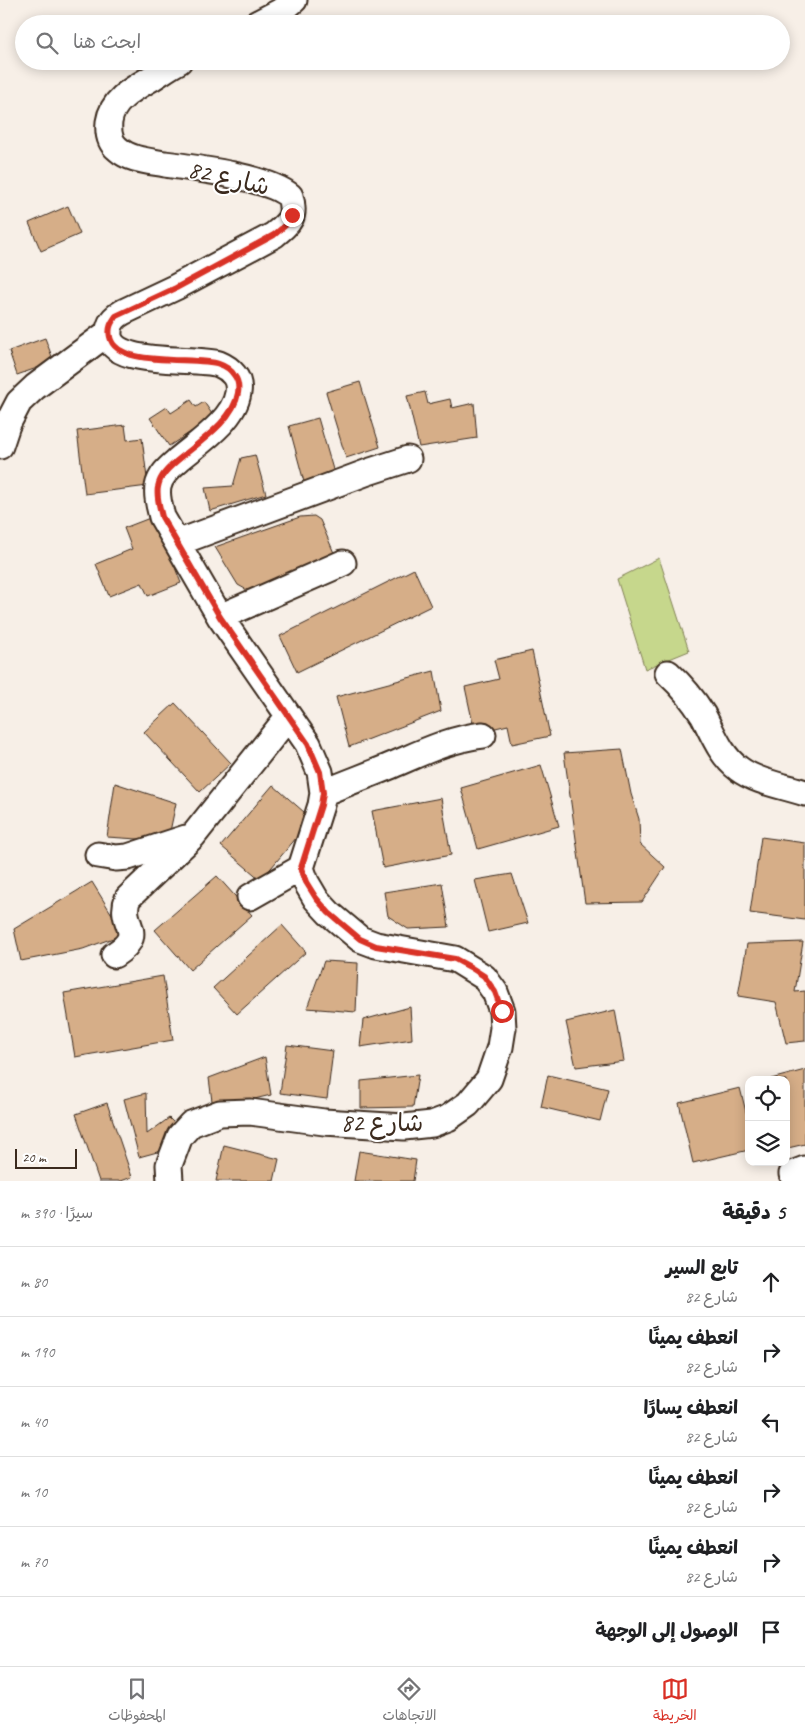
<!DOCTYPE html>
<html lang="ar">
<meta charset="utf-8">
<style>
:root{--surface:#fff;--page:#f2f2f2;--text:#202124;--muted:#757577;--line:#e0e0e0;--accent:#d93025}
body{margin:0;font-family:Caveat,"Playpen Sans Arabic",sans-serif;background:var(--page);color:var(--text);direction:rtl}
.controls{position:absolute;right:15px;bottom:15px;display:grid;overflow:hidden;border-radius:10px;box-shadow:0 2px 12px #0003}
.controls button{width:45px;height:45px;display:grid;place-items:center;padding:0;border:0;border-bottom:1px solid var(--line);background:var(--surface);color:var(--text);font:25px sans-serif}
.scale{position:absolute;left:15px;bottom:12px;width:62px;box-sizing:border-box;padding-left:5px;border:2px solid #3b2a1e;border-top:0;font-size:14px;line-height:18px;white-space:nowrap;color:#3b2a1e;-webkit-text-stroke:4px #fff;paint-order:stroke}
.stop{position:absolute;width:15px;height:15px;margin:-11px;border:4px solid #d93025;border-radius:50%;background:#fff}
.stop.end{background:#d93025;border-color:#fff;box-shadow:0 1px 5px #0008}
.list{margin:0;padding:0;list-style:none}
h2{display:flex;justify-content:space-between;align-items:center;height:65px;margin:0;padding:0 20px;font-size:21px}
h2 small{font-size:16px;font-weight:400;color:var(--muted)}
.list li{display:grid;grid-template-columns:32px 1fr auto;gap:15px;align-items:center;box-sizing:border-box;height:70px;padding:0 20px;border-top:1px solid var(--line)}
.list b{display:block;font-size:19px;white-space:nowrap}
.list p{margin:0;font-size:16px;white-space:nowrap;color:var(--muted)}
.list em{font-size:16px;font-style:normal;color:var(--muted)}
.icon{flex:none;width:28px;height:28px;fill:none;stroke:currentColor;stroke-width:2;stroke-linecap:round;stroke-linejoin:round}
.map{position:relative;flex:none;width:805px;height:1181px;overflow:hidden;direction:ltr}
.search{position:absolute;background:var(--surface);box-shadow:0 2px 12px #0003;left:15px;right:15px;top:15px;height:55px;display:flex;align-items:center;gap:12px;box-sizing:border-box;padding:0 18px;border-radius:28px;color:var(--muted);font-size:19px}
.sheet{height:485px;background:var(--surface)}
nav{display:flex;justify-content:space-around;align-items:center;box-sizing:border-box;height:70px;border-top:1px solid var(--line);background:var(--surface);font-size:14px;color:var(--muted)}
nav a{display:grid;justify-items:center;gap:2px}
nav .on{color:var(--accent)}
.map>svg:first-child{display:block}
.pitch{fill:#c6d78c;stroke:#808055}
.building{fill:#d6ae88;stroke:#3b2a1e}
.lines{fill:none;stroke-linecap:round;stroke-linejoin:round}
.minor-casing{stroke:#3b2a1e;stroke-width:29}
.minor{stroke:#fff;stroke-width:25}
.route{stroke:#d93025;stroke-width:6}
.labels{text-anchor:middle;stroke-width:4;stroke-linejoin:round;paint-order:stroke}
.street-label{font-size:25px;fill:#3b2a1e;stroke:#fff}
</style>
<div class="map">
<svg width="805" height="1181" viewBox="0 0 805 1181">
<rect width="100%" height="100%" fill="#f7efe7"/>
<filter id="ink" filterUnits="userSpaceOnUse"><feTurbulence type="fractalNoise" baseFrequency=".02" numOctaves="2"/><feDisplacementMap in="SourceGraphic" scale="10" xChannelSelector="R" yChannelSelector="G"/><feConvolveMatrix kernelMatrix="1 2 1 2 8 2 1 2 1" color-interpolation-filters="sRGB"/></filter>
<g filter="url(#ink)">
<path class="pitch" d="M659,558L689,651L645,669L617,579Z"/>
<path class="building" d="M68,206L80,234L41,251L29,223Z
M45,338L54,362L17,375L9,351Z
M360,382L380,447L346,458L326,392Z
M425,392L428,404L450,399L452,408L474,403L477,438L419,447L407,396Z
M191,400L196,407L204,402L214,417L169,446L150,418L167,407L171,413Z
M318,418L334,473L304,482L289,426Z
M125,425L127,440L142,438L148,486L85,494L77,431Z
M255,455L266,494L210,511L205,488L233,486L241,458Z
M155,516L181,583L148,596L142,583L109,596L96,564L132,549L124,528Z
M314,516L320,520L337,560L256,595L238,585L215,547L300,517Z
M414,569L431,606L297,672L280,636Z
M532,651L550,736L512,744L508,725L475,733L465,687L499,679L494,660Z
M434,671L441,711L349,747L336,697Z
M175,703L231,763L200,792L144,732Z
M622,749L631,794L639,819L640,844L665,867L642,902L585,903L564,753Z
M541,765L559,826L478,849L461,788Z
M115,783L176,803L168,841L107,837Z
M273,785L312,819L261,880L221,846Z
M441,798L451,855L383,868L372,811Z
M761,837L805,843V920L750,913Z
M512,874L528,923L488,932L475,880Z
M217,876L252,915L190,970L155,930Z
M92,882L124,934L83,949L21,961L14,929Z
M442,883L449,927L408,929L388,916L384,892Z
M282,925L306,952L237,1014L213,988Z
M803,942L795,992L805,991V1041L786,1043L776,1002L738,996L747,944Z
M324,961L358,963L356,1012L307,1008Z
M163,976L173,1040L75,1057L64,993Z
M410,1007L412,1039L360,1047L363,1020Z
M615,1010L624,1061L576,1067L566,1022Z
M287,1045L333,1051L327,1099L280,1093Z
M265,1057L271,1095L213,1109L209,1078Z
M805,1070V1144L788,1148L786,1141V1080L771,1079Z
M418,1075L413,1107L361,1108V1081Z
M548,1075L608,1089L600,1121L541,1107Z
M740,1088L749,1124V1150L693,1163L679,1103Z
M146,1093L147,1134L169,1118L176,1125L161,1151L139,1157L124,1099Z
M107,1103L132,1177L121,1181H99L76,1114Z
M224,1145L279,1159L274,1181H216Z
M359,1151L416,1160L413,1181H354Z"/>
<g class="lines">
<g class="minor-casing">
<path id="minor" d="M256,24L281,11L294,0
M0,446L7,425L19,402L35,387L109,332
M177,543L368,472L408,459
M220,617L343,563
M668,673C682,686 693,699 703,715C713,734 721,756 739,769C756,782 785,786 805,793
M323,793C344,784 366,776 388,767C419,754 448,739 483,735
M98,855L116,858L128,857L186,838
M250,897L301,868
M114,955C149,932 117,925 128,898L193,836L288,717
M792,1174L805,1169
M170,1181L169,1165L180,1136L191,1124L220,1113L250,1112L324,1122L404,1127L432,1124L448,1118L468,1104L489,1079L500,1047L503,1028L502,1011L495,992L484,977L455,959L376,945L360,939L329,913L316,899L306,882L301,868L321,805L323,793L320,772L308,744L220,617L162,517C160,508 156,497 158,487C160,475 170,467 178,460C198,443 234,420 238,393C239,387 238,380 234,375C230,370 224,366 219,364C196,356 102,369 109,329C111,320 116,316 123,312L176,287L274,235C290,222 296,217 290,196C268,177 195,168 165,164C149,161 130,160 118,149C109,142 108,132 109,122C112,100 133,89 150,79C160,73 169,66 179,61"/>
</g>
<use href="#minor" class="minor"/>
</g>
</g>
<g class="lines" filter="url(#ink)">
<path class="route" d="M292,215L287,224L274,235L176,288L116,316C111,323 108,328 110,337C116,368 196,356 219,364C225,366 231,370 234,375C238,380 239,387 238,393C234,420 198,443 178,460C170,467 160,475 158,487C156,497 160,508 162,517L220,617L308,744L320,772L323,793L321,805L301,868L306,882L316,898L329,913L360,939L376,946L455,959L470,967L484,976L495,992L502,1011"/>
</g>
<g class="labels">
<g class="street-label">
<text transform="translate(229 177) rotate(13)" y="9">شارع 82</text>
<text x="382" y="1131">شارع 82</text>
</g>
</g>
</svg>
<div class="controls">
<button><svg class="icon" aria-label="locate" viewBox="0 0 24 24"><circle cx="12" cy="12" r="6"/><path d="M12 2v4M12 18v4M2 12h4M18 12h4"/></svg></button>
<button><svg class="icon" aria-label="layers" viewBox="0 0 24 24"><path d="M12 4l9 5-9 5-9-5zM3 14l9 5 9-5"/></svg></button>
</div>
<div class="scale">20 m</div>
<div class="stop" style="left:502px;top:1011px"></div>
<div class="stop end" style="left:292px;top:215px"></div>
<div class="search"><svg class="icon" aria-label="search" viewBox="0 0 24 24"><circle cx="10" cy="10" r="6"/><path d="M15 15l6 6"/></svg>ابحث هنا</div>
</div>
<section class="sheet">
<h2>5 دقيقة<small>سيرًا · 390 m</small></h2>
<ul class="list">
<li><svg class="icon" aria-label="ahead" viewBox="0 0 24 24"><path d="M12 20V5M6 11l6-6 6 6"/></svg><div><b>تابع السير</b><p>شارع 82</p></div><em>80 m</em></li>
<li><svg class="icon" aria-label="right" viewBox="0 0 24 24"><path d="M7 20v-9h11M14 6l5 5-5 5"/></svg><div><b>انعطف يمينًا</b><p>شارع 82</p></div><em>190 m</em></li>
<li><svg class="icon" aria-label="left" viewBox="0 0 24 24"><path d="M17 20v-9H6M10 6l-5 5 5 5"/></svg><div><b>انعطف يسارًا</b><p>شارع 82</p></div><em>40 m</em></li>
<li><svg class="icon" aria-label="right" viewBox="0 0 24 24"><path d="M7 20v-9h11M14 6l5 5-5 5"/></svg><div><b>انعطف يمينًا</b><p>شارع 82</p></div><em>10 m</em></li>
<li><svg class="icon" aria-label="right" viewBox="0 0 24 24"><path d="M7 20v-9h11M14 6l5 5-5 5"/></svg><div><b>انعطف يمينًا</b><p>شارع 82</p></div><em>70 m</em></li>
<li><svg class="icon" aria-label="arrive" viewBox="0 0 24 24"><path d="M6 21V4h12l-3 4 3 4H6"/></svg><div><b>الوصول إلى الوجهة</b></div></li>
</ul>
</section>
<nav>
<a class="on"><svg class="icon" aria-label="map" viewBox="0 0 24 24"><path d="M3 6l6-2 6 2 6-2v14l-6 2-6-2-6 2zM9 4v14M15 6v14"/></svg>الخريطة</a>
<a><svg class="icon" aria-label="directions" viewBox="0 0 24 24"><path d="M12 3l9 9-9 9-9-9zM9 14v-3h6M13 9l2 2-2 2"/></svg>الاتجاهات</a>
<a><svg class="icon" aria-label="saved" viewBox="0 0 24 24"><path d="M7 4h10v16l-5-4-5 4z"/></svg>المحفوظات</a>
</nav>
